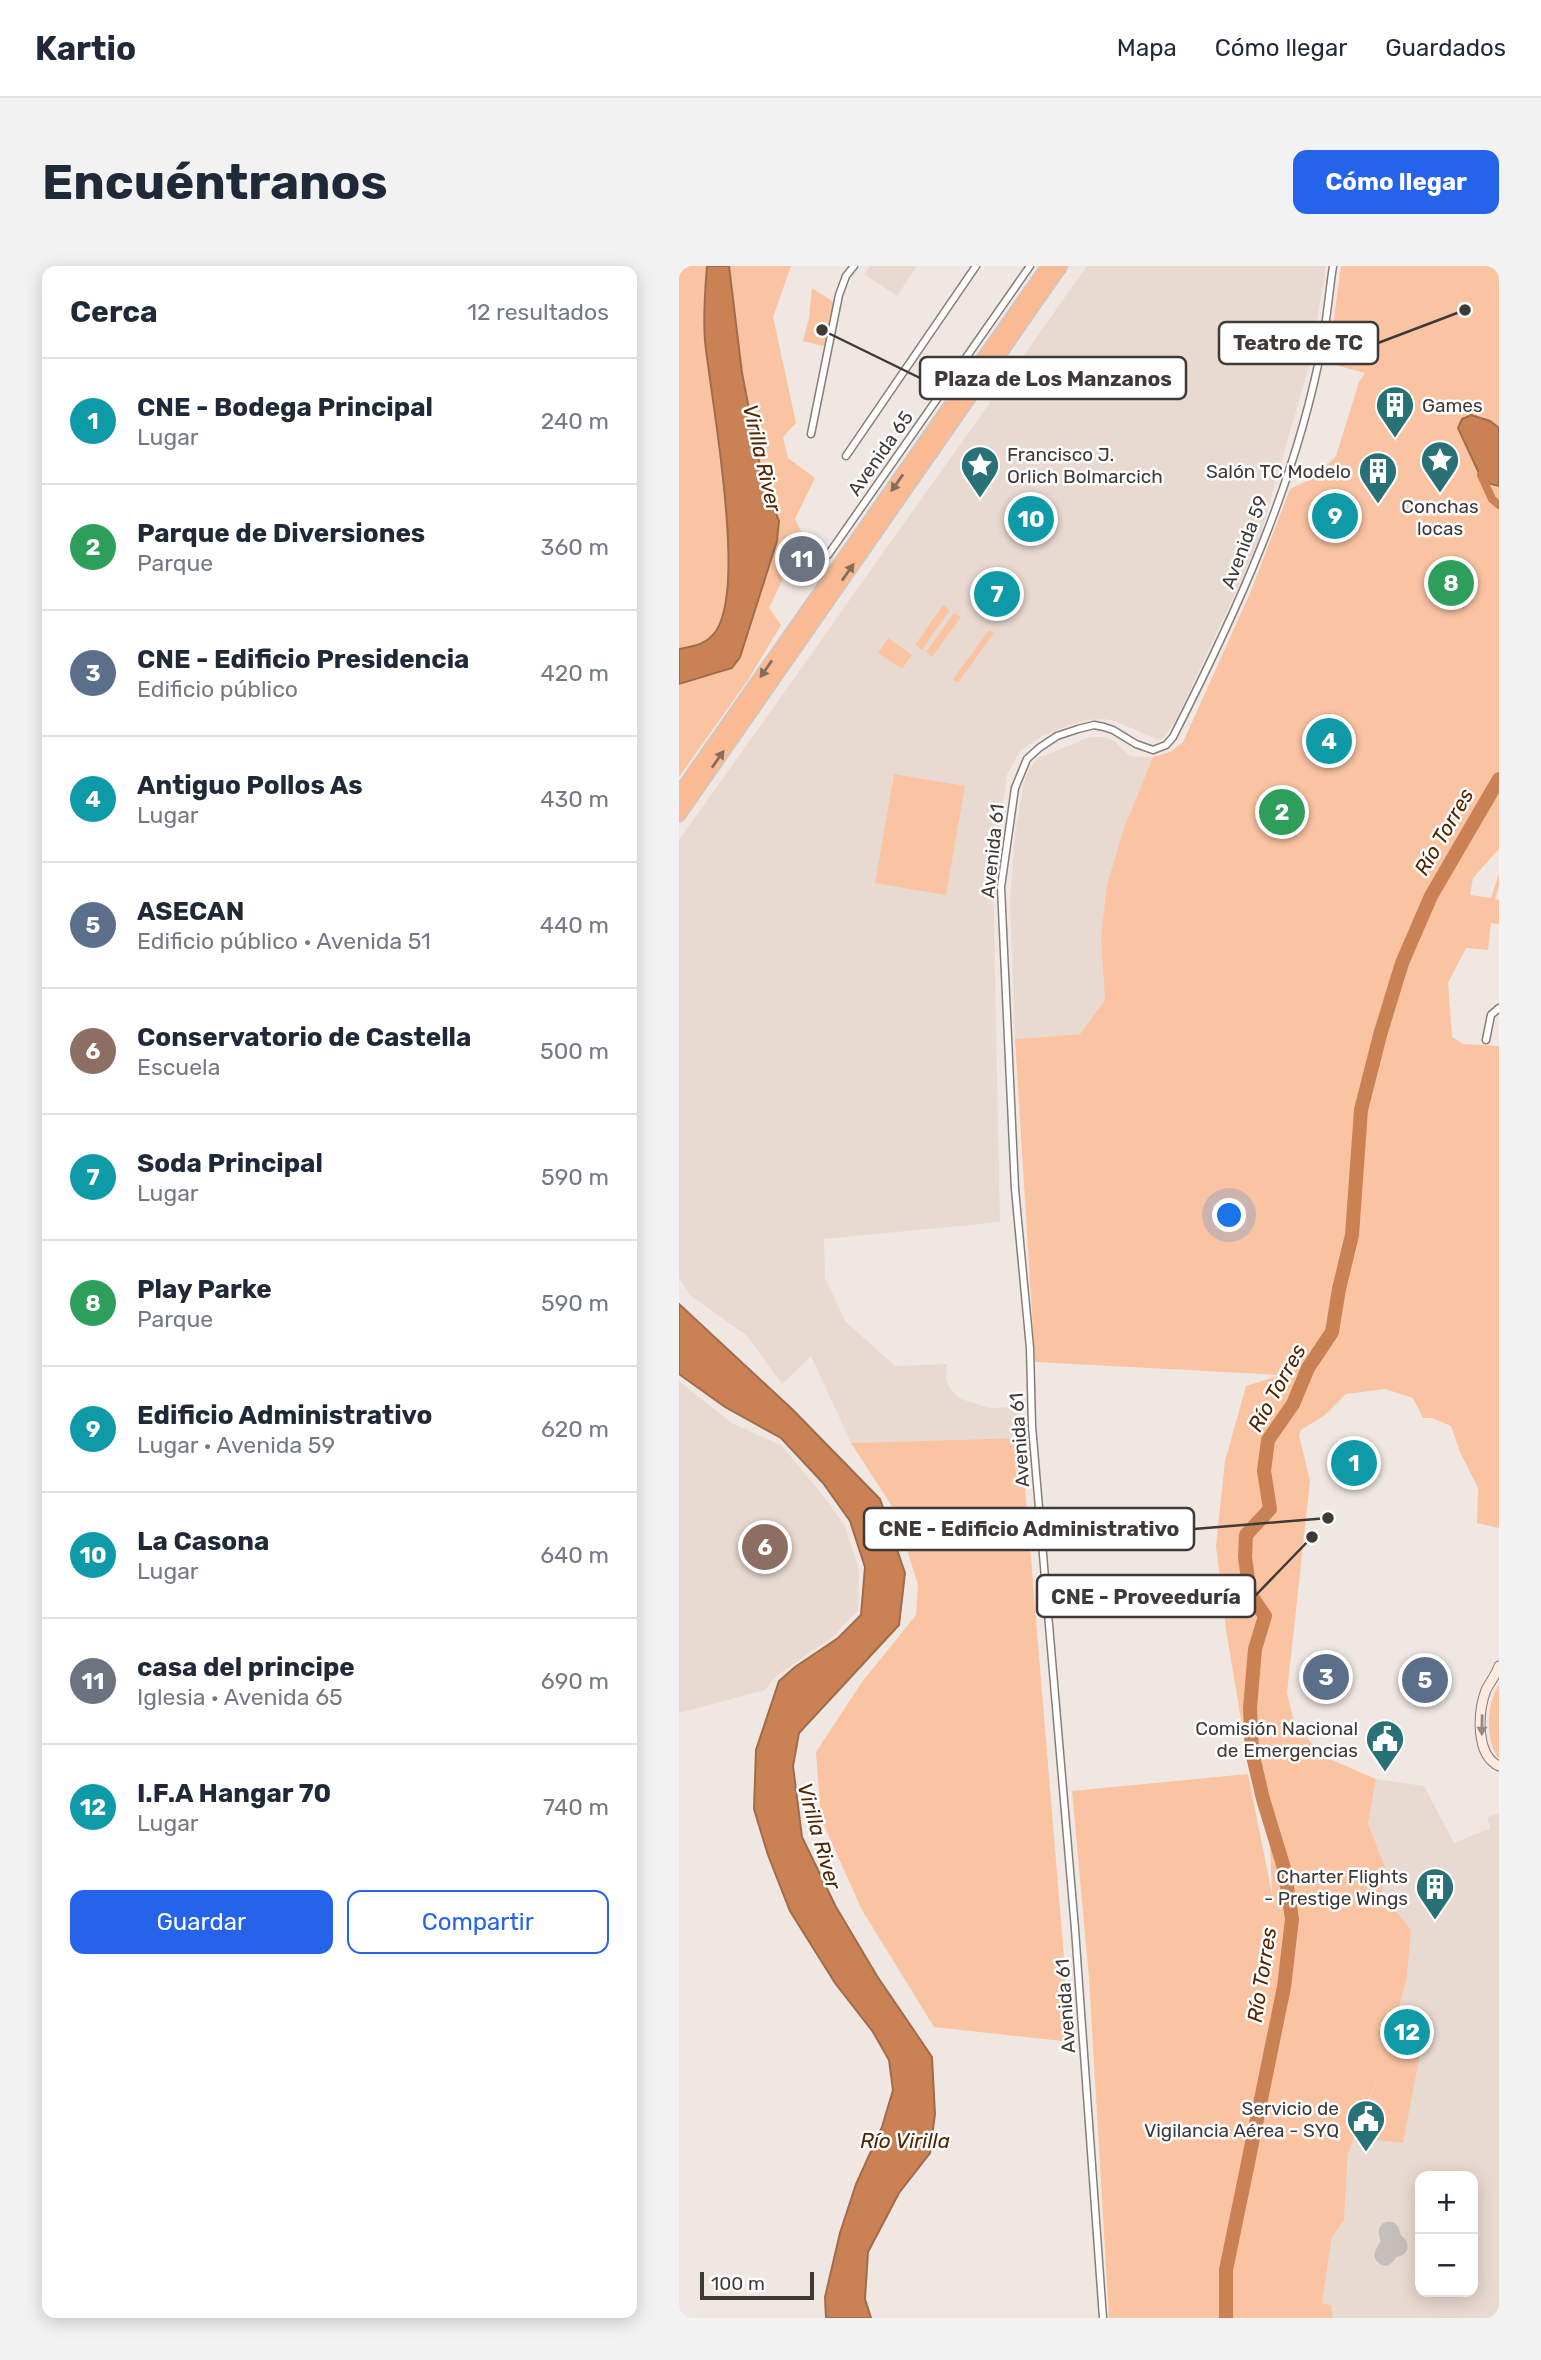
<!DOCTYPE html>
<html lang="es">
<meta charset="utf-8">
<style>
:root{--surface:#fff;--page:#f2f2f3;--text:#1f2937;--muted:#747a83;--line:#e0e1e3;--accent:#2563eb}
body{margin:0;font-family:Rubik,sans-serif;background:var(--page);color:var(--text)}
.controls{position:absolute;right:21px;bottom:21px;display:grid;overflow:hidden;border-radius:14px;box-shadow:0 4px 18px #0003}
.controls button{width:63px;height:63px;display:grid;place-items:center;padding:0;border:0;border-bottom:2px solid var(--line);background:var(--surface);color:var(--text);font:35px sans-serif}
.scale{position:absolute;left:21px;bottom:18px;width:114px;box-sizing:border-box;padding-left:7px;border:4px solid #3d3a38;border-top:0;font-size:19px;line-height:24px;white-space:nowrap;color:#3d3a38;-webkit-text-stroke:5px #fff;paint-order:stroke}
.you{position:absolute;left:551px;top:950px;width:24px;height:24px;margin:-18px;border:5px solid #fff;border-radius:50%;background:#1a73e8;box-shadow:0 0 0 10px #1a73e833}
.badge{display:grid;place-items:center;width:46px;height:46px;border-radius:50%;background:var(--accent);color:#fff;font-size:23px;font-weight:700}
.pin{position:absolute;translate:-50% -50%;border:4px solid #fff;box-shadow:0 2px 7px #0006}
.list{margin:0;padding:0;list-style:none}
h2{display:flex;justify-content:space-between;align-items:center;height:91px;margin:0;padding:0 28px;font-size:30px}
h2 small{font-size:23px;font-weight:400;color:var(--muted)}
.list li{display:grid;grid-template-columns:46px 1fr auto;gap:21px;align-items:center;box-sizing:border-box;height:126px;padding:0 28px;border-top:2px solid var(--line)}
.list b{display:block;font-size:26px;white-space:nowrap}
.list p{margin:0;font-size:23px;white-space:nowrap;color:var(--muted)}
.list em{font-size:23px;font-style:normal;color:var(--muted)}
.actions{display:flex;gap:14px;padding:21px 28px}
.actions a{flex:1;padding:16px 0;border:2px solid var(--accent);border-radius:14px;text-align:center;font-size:24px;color:var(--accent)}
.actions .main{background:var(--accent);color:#fff}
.map{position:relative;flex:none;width:820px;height:2052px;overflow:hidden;border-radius:14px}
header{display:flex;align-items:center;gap:42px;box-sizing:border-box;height:98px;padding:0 35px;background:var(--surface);border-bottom:2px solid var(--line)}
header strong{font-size:33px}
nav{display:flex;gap:38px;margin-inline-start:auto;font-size:24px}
.intro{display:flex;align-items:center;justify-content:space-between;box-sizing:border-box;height:168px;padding:0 42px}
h1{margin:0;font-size:49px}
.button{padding:18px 32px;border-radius:14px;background:var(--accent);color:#fff;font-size:24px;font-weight:700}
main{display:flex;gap:42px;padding:0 42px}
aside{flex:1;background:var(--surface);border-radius:14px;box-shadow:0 4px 18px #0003}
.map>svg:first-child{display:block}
.built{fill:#e9dad1;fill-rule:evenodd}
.green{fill:#fac4a3}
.water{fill:#ca8153;stroke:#a06c4b;stroke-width:2}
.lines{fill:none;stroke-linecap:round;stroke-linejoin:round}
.canal{stroke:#ca8153;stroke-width:8}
.river{stroke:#ca8153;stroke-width:14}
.taxiway{stroke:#c6beba;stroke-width:21}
.street-casing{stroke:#867e79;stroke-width:9}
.secondary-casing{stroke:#867e79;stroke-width:11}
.highway-casing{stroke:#c9c8c7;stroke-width:15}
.street{stroke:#fff;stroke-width:6}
.secondary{stroke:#feeadf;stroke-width:9}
.highway{stroke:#faba93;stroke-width:12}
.oneway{fill:#896d5c}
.oneway2{fill:#948983}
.labels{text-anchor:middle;stroke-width:5;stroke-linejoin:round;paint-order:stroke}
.poi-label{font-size:19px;fill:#3d3a38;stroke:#fff;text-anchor:end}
.street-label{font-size:19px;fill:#3d3a38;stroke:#fff}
.water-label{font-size:21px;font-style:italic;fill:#532400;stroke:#fff}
.leader{fill:none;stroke:#3d3a38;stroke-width:2.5}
.callout-dot{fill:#3d3a38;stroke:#fff;stroke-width:2.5}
.callout{fill:#fff;stroke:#3d3a38;stroke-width:2.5}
.callout-label{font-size:21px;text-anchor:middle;font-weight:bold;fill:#3d3a38}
</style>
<header>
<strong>Kartio</strong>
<nav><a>Mapa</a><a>Cómo llegar</a><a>Guardados</a></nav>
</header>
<div class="intro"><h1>Encuéntranos</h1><a class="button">Cómo llegar</a></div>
<main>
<aside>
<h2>Cerca<small>12 resultados</small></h2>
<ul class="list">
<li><span class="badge" style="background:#0f9aa8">1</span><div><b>CNE - Bodega Principal</b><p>Lugar</p></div><em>240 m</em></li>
<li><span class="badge" style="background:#2e9e5b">2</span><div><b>Parque de Diversiones</b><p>Parque</p></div><em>360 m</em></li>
<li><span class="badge" style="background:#5c6f8a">3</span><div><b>CNE - Edificio Presidencia</b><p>Edificio público</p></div><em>420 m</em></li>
<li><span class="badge" style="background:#0f9aa8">4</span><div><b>Antiguo Pollos As</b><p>Lugar</p></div><em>430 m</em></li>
<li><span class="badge" style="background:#5c6f8a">5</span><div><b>ASECAN</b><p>Edificio público · Avenida 51</p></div><em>440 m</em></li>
<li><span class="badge" style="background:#8d6e63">6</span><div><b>Conservatorio de Castella</b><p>Escuela</p></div><em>500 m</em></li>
<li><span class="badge" style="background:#0f9aa8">7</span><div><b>Soda Principal</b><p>Lugar</p></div><em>590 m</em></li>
<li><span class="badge" style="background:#2e9e5b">8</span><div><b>Play Parke</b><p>Parque</p></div><em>590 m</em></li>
<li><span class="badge" style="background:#0f9aa8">9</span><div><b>Edificio Administrativo</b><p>Lugar · Avenida 59</p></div><em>620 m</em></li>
<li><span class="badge" style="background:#0f9aa8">10</span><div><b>La Casona</b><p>Lugar</p></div><em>640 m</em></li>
<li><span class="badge" style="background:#6b7280">11</span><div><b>casa del principe</b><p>Iglesia · Avenida 65</p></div><em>690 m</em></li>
<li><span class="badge" style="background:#0f9aa8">12</span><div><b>I.F.A Hangar 70</b><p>Lugar</p></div><em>740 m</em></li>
</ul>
<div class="actions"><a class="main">Guardar</a><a>Compartir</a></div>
</aside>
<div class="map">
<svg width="820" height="2052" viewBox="0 0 820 2052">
<rect width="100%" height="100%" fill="#f0e7e2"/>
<path class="built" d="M191,0H238L218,30L185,8Z
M408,0H647L632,93L579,278L496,456L485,471L479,474L436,455L424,453L409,454L388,460L363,470L341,485L328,509L314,606L321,956L145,973L146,1012L167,1056L216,1100L268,1098L267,1114L272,1124L282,1133L311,1142L340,1141L342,1172L172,1177L132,1090L103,1118L68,1070L11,1029L0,1012V574Z
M411,471H426L435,475L451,490L474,491L460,527L422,672L426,734L401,768L336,773L331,635L336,569L344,520L350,503L359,492Z
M0,1115L53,1157L103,1180L142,1227L166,1260L180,1303L179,1345L152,1372L97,1410L86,1424L0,1447Z
M697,1513L745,1520L775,1577L811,1562L808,1552L820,1547V2052H654L652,2039L643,2037L653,1971L665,1954L669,1888L711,1781L728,1711L732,1664L703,1627L706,1599L689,1558ZM741,1910H794V2026H741Z"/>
<path class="green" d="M0,0H28L26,72L49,264L47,338L38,364L25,378L0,383Z
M50,0H112L94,51L117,157L104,171L109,192L136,212L116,253L123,267L104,289L111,298L90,342L102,359L69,414L0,511V418L37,408L61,391L98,275L92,233L84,215L63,107Z
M662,0H820V583L794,612L791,629L812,632L820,608V620L816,633L820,634V658L812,657L809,684L787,682L769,717L773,771L784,778L820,780V1262L798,1257L799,1222L781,1186L772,1160L753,1152H744L734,1132L706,1123L667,1128L646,1149L622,1164L620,1169L631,1215L608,1427L614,1452L633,1478L648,1492L697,1513L689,1558L706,1600L703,1627L732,1664L728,1711L709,1784L741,1788L724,1877L683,1872L687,1844L703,1801L669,1888L665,1954L653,1971L643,2037L652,2039L654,2052H430L410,1712L393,1525L569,1508L593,1628L591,1576L566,1477L547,1364L537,1280L546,1195L567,1120L602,1109L356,1096L336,773L401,768L426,734L422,672L428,619L444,565L474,491L491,486L504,476L572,325L611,223L636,211L657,190L680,116L686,107L649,97Z
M133,22L156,37L147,81L124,75L130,52Z
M264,339L271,344L243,384L236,379Z
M275,347L282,351L253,391L247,386Z
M310,364L315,367L279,417L274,413Z
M209,372L233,389L223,403L199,387Z
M215,508L286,520L267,629L196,617Z
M342,1172L392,1776L255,1761L183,1644L142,1553L137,1486L183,1416L237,1349L239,1319L216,1245L172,1177Z
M820,1419V1493C806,1475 807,1437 820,1419Z"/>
<path class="water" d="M28,0H50L63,107L84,215L100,255L98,275L61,391L53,402L0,418V383C15,380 27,379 37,365C68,320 32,133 26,75C24,50 26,24 28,0Z
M792,149L811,155L820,162V220L804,216L779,162L783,153Z
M0,1038L114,1144L201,1233L226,1307L220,1359L120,1467L114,1500L123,1571L157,1641L198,1710L253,1791L256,1848L251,1887L220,1927L189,1986L186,2033L192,2052H147L146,2031L161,1967L177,1918L203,1861L214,1824L210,1794L194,1766L156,1717L111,1645L89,1589L75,1543L77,1484L100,1415L116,1401L159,1372L182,1349L186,1301L171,1255L144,1217L102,1172L46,1141L0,1108Z"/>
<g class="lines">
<path class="canal" d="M802,209L813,233L820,239"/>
<path class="river" d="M547,2052V2004L605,1721L613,1653L605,1602L584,1533L573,1486L571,1442L576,1383L586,1350L571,1328L566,1291L567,1269L591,1243L585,1205L589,1174L614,1138L629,1102L653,1066L660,1023L673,969L682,844L701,769L723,697L752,630L820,513"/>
<path class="taxiway" d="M706,1989L710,1982L718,1980L712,1974L710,1966"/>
<g class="street-casing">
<path id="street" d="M132,168L160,29L167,10L175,0
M167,190L297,0
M149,289L351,0
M807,774L812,749L820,742
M424,2052L396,1663L353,1160L351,1082L336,923L322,621L336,522L348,493L360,482L378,470L399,463L415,459L425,461L434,464L457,478L474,484L487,479L494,471C557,347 617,217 643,79C648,53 650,26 654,0"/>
</g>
<g class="secondary-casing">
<path id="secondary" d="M820,1400C817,1409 811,1416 807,1424C799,1445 796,1489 820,1500"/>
</g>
<g class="highway-casing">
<path id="highway" d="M0,528L369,0
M0,549L382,0"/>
</g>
<use href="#street" class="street"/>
<use href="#secondary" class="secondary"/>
<use href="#highway" class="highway"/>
</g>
<defs><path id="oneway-solid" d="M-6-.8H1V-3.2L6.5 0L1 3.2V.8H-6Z" transform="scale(1.75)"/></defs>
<g class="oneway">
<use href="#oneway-solid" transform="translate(218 217) rotate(125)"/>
<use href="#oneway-solid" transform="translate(169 306) rotate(-55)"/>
<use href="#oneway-solid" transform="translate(87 403) rotate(125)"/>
<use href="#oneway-solid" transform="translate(39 493) rotate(-55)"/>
</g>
<use class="oneway2" href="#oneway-solid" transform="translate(803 1459) rotate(91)"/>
<defs>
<g id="building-pin" transform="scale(2.0125)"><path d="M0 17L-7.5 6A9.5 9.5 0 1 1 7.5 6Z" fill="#277177" stroke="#fff"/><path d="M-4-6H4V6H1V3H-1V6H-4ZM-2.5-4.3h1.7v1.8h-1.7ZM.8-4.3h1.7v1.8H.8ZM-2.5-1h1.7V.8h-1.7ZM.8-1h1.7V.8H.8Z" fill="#fff"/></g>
<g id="sight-pin" transform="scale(2.0125)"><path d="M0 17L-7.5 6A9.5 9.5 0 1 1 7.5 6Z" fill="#277177" stroke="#fff"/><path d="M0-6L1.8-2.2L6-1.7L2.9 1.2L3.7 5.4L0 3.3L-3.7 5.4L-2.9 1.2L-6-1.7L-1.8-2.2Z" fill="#fff"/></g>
<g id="civic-pin" transform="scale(2.0125)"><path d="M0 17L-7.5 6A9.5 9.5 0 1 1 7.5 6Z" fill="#277177" stroke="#fff"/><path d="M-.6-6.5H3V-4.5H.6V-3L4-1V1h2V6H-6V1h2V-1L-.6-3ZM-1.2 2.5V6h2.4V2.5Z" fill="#fff"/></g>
</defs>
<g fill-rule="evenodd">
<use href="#building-pin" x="716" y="139"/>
<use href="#sight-pin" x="761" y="194"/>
<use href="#sight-pin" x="301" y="199"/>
<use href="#building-pin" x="699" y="205"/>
<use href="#civic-pin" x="706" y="1473"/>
<use href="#building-pin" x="756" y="1621"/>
<use href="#civic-pin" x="687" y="1853"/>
</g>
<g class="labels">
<g class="poi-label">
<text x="743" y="146" text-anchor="start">Games</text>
<text x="328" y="195" text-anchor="start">Francisco J.<tspan x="328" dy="22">Orlich Bolmarcich</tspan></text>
<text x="672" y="212">Salón TC Modelo</text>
<text x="761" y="247" text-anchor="middle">Conchas<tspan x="761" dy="22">locas</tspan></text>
<text x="679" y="1469">Comisión Nacional<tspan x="679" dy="22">de Emergencias</tspan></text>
<text x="729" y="1617">Charter Flights<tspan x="729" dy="22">- Prestige Wings</tspan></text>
<text x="660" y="1849">Servicio de<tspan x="660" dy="22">Vigilancia Aérea - SYQ</tspan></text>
</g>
<g class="street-label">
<text transform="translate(201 187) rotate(-55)" y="7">Avenida 65</text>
<text transform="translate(565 276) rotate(-69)" y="7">Avenida 59</text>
<text transform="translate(313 585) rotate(-84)" y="7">Avenida 61</text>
<text transform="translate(340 1174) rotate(-94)" y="7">Avenida 61</text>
<text transform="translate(386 1740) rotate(-94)" y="7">Avenida 61</text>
</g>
<g class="water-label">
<text transform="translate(83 192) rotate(77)" y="7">Virilla River</text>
<text transform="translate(765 566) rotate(-60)" y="7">Río Torres</text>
<text transform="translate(598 1122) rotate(-61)" y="7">Río Torres</text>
<text transform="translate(140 1570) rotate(74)" y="7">Virilla River</text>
<text transform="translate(583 1709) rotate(-81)" y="7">Río Torres</text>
<text x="226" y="1882">Río Virilla</text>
</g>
</g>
<path class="leader" d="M786 44L699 77M143 64L241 112M649 1252L515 1263M633 1271L576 1330"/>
<g class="callout-dot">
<circle cx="786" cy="44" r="7"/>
<circle cx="143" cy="64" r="7"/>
<circle cx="649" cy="1252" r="7"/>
<circle cx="633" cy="1271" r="7"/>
</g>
<g class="callout">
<rect x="540" y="56" width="159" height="42" rx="7"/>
<rect x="241" y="91" width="266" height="42" rx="7"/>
<rect x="185" y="1242" width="330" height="42" rx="7"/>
<rect x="358" y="1309" width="218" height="42" rx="7"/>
</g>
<g class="callout-label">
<text x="619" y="84">Teatro de TC</text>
<text x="374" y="120">Plaza de Los Manzanos</text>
<text x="350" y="1270">CNE - Edificio Administrativo</text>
<text x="467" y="1338">CNE - Proveeduría</text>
</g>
</svg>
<div class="controls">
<button>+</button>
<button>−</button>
</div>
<div class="scale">100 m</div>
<div class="you"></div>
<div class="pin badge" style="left:675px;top:1197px;background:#0f9aa8">1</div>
<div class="pin badge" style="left:603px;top:546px;background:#2e9e5b">2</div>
<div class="pin badge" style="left:647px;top:1411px;background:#5c6f8a">3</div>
<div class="pin badge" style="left:650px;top:475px;background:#0f9aa8">4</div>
<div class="pin badge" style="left:746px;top:1414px;background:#5c6f8a">5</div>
<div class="pin badge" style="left:86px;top:1281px;background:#8d6e63">6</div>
<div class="pin badge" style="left:318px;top:328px;background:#0f9aa8">7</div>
<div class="pin badge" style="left:772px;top:317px;background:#2e9e5b">8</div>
<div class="pin badge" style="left:656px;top:250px;background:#0f9aa8">9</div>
<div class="pin badge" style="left:352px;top:253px;background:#0f9aa8">10</div>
<div class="pin badge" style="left:123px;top:293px;background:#6b7280">11</div>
<div class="pin badge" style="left:728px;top:1766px;background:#0f9aa8">12</div>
</div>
</main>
